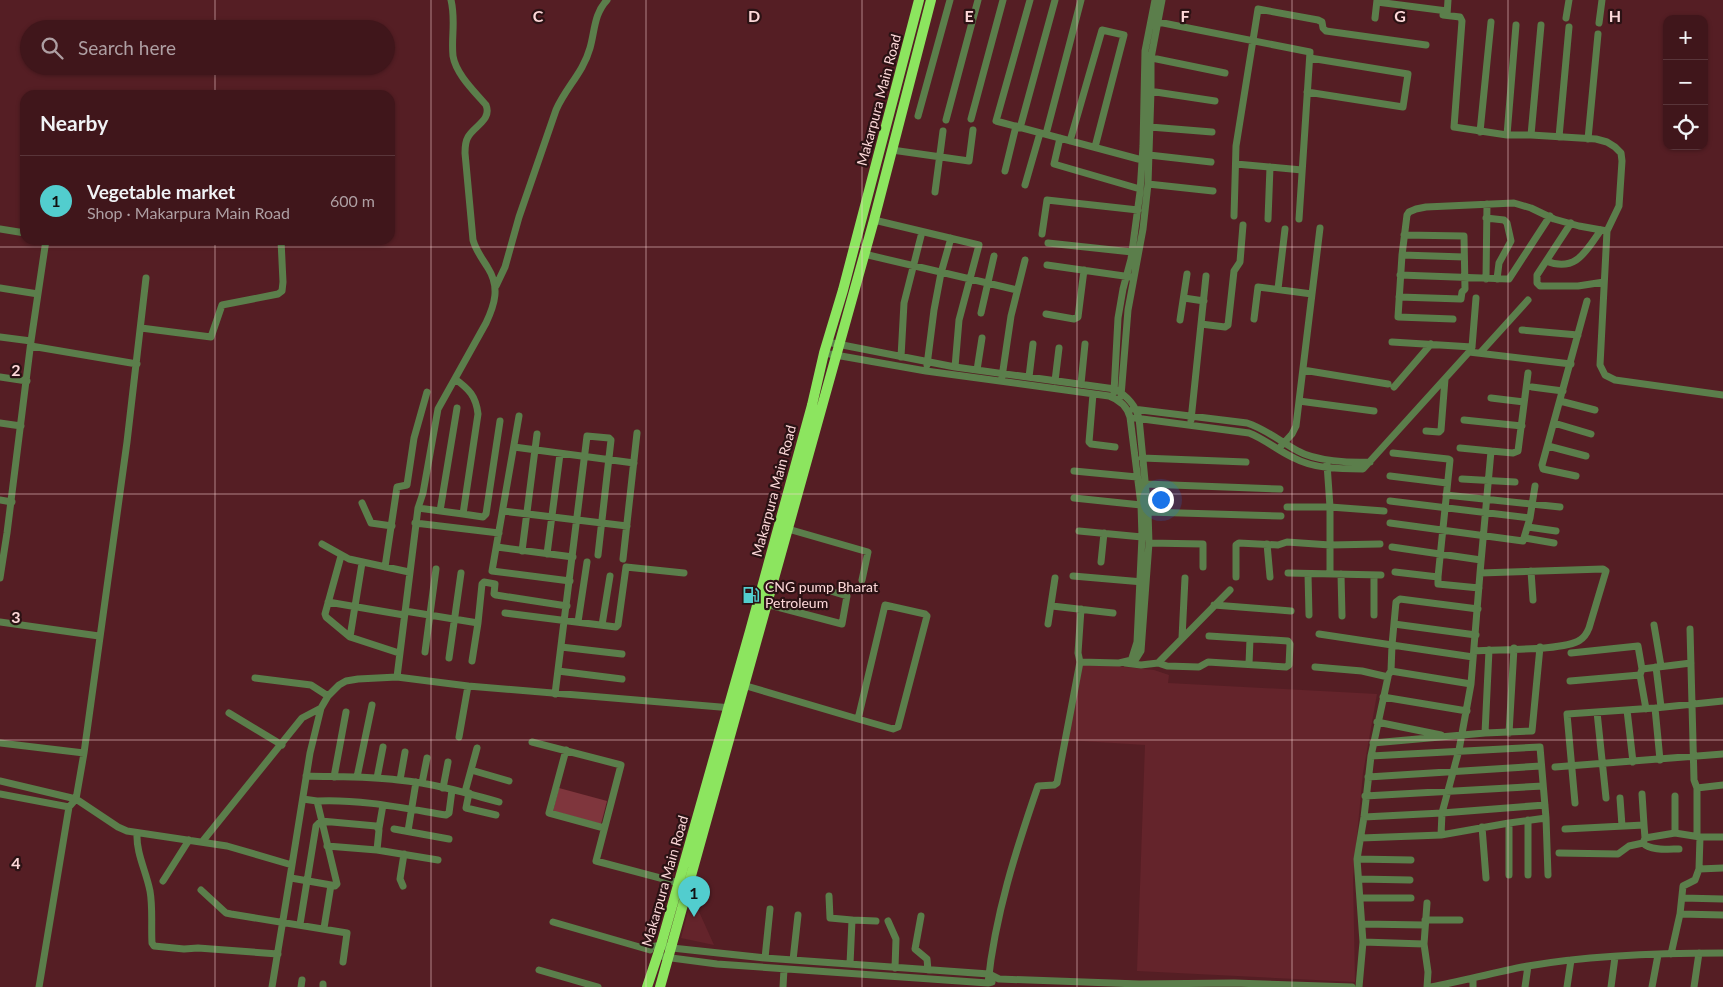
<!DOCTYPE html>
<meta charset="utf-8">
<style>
:root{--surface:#40161b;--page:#4b2328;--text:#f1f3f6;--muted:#ae9fa3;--line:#59353a;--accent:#52cdce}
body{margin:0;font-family:Lato,sans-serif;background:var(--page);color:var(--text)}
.controls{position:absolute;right:15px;top:15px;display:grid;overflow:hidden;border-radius:10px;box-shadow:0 1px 4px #0004}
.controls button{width:45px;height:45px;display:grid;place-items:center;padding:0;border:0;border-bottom:1px solid var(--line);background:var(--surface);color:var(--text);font:25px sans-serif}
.you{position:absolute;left:1160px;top:499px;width:18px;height:18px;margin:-12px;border:4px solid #fff;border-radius:50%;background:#1a73e8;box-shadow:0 0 0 8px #1a73e833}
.badge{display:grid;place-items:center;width:32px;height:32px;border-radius:50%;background:var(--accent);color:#111;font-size:16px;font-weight:700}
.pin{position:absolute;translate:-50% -41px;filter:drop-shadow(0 1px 2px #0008)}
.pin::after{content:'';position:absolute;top:26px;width:18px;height:15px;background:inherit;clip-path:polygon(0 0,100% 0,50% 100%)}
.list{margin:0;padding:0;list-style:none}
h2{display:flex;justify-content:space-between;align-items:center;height:65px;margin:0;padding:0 20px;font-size:21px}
h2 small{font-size:16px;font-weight:400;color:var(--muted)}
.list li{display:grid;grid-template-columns:32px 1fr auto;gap:15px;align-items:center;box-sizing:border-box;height:90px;padding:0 20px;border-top:1px solid var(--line)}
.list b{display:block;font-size:19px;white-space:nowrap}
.list p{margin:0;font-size:16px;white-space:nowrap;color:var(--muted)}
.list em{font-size:16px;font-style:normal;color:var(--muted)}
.icon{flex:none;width:28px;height:28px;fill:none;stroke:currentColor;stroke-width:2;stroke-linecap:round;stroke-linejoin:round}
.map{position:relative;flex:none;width:1723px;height:987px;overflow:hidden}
.search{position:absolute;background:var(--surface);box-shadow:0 1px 4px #0004;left:20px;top:20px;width:375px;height:55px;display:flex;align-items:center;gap:12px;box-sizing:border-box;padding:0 18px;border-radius:28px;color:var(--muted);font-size:19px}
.panel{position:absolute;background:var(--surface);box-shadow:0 1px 4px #0004;left:20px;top:90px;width:375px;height:155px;border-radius:15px}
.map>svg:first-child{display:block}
.built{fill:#64242b}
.green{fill:#7f363d}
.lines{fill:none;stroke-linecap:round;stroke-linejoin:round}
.minor{stroke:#5b7e4b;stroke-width:7}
.highway{stroke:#8ce55f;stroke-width:10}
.grid{fill:none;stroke:#fdd8d9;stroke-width:1;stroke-opacity:0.55}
.labels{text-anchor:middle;stroke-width:4.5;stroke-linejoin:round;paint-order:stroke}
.street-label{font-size:14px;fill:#fdd8d9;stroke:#2b1214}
.poi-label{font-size:14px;fill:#fdd8d9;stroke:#2b1214;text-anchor:start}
.grid-label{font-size:16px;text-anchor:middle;font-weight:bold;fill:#fdd8d9;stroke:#2b1214;stroke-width:4.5;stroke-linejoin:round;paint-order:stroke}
</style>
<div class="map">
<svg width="1723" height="987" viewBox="0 0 1723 987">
<rect width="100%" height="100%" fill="#551e24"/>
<path class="built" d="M1087,663L1154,670L1169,675L1168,683L1377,694L1363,773L1353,877L1355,982L1137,971L1145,745L1065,740L1080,665Z
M692,896L714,945L681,938Z"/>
<path class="green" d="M559,788L607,801L601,824L553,811Z"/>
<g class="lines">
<path class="minor" d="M1030,0L996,121L1142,160
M1377,2L1447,11
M1443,15L1460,17L1462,21L1454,127L1507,135H1531L1596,139L1607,142L1615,147L1621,153L1622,161L1619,206L1607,231L1600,365L1605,375L1615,380L1723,395
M1447,15L1448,0
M1375,18L1377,0
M1566,18L1569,0
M1153,21L1310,52L1299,219
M1599,23L1602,0
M1147,57L1225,73
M1149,91L1215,101
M1307,92L1403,107L1408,74L1310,58
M918,116L950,0
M971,119L1003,0
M946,120L978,0
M1150,127L1212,132
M1020,128L1055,0
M1480,132L1491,22
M1046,134L1081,0
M1507,135L1516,25
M1531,135L1541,25
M1559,137L1569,27
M1060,138L1054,164L1140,189
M1588,139L1598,34
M1070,141L1102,30L1124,35L1095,147
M892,150L969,161L973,130
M1149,155L1211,162
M1236,164L1302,170
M1005,171L1016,126
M1148,184L1213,191
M1025,185L1040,133
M935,192L943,131
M1234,216L1236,146L1258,9L1318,20L1322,22L1323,28L1326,31L1426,45
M1486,218L1504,220L1507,223L1511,241L1499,263L1497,279
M1268,219L1270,167
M874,220L979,245L959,320L955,367
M1571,223L1537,275V283L1540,286H1578L1604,282
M0,229L25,233
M1042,234L1047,200L1138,210
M1048,243L1132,252
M864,254L1017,290
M1402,255L1464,257
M1546,261C1576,273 1586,251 1601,230
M1047,265L1131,277
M1400,275L1509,279L1550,216
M1486,279L1487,204
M496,286L505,267L519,217L556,110C566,87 583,73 590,48C595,30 594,14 607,0
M0,288L38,294
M1278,289L1285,229
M1399,297L1461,299L1462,292L1465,289L1464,236L1404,235
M1184,298L1204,301
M981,313L994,256
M1046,314L1074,319L1078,317L1084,270
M1254,319L1258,287L1312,294
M1453,319L1398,317L1402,255L1407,215L1409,212L1416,209L1426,207L1514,203L1531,208L1554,219L1579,226L1607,231
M1180,320L1187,274
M1201,324L1225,327L1228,325L1234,271L1240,262L1243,225
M141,328L211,337L222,305L278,294L282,291L283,282L281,240
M1522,330L1578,335
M0,337L31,341
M827,342L955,367L1115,389C1127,396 1135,404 1139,418L1148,512L1149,543L1141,651L1136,659L1119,663L1080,662L1057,783L1054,785L1038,786C1016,850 995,915 988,983
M31,346L137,364
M1472,347L1476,298
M1469,352L1571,364
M824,353L926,371L1109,396C1120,400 1127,406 1130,417L1141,505L1142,537L1137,642L1131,661
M1480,353L1528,300
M901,357L904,303L922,232
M927,365L934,310L941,273L951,238
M977,370L982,338
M1303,370L1388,384
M0,377L27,381
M1002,377L1011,316L1025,260
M1029,377L1033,344
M1055,381L1059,348
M1081,384L1085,344
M1394,387L1431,344
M1532,387L1563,391
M1114,392L1118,318L1123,289L1131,259L1140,192L1143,146L1145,51L1155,0
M1093,394L1089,442L1091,444L1115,447
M1121,396L1128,310L1143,229L1148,184L1151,91V58L1162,0
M1491,398L1524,402
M1299,401L1374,411
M1560,401L1595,410
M1133,409L1247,423C1266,429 1281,442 1298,451C1315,461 1351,463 1370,462
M519,416L492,571L570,581
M1135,418L1249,433C1265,439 1278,451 1294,458C1314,469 1341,469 1363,469L1469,352L1472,347L1392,342
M1191,420L1206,276
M1464,420L1522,426
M0,423L21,426
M1554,423L1591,434
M1426,431L1439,432L1441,430L1445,379
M1281,446L1292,434L1296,426L1320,228
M1548,446L1586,456
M514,447L634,463
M1460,448L1491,451
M1393,453L1448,459L1450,460L1438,577
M1142,458L1246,462
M1327,464L1330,507V574
M1074,471L1137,477
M1390,476L1447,483
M1576,476L1543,469L1542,465L1587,301
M1462,479L1515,482
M1145,484L1280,489
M1446,495L1560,507
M1074,498L1141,505
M0,500L12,502
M1390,501L1530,518L1523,541L1390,523
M362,503L371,523L392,526
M1287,507H1330L1384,511
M418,508L463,514L478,414C476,396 469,389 455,379
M440,511L457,408
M503,511L627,526
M1148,512L1281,516
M463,514L483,517L486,514L500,421
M1530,518L1535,486
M415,523L499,533
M1528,527L1556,531
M788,529L868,552L862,580
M1079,531L1142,537
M1525,538L1554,543
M1149,543L1203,544V567
M322,544L349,559L409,572
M1267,544L1270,577
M497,547L573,557
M1392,547L1481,560
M522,551L537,434
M547,554L560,454
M341,556L325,614L326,617L350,637L399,653
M623,559L637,433
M1101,562L1104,533
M385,567L397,487L407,485L414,438L427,392
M1531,571L1533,600
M1395,572L1438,577V584L1479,588
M1288,573L1381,575
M1480,573L1491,451L1513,453L1518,451L1528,373
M1308,574L1309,615
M1341,574L1342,616
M1073,576L1143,582
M1236,577V545L1239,543L1278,545L1287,542L1330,545L1380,544
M0,578L7,533L31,341L46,240
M328,602L404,615
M766,604L842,624L847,596L824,589
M1214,605L1291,611
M1052,606L1113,613
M405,611L478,623L472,661
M505,613L616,627L618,625L626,567L684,573
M1374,615V575
M0,622L99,636
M578,622L587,562
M478,623L482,584L484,582L495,584L494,594L496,595L567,606
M1048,624L1055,578
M1394,624L1476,635
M602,625L610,576
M1654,625L1661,666
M1690,629L1694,780L1697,788V835
M1319,634L1392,645L1396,602L1400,599L1478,609
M350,637L362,563
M1182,638L1185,578
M561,647L622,654
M425,652L436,569
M1571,653L1638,646L1642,669
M449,658L461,573
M1080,662L1078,653L1081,609
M1125,663L1141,665L1158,663L1230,590
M1158,663L1167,666L1199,667L1208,662L1286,667L1289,665L1290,644L1288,641L1209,636
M1249,664L1250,639
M1315,667L1362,671L1388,677L1371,756L1364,817L1357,859L1363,942L1359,987
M1656,667L1661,707
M558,671L622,679
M1391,671L1392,645L1473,657
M1389,674L1391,671L1471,684
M1640,675L1646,709
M397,677L418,508L423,493L438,409L486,323C495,304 500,287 488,268C482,258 476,251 473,240L465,153C465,147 465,142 468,137C474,126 492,120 486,105C474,91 456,74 453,56C451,36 456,21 451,0
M255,678L311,685L328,696
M1570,681L1640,675L1642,669L1691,663
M743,685L858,719L885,605L925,614L927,616L898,727L893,729L858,719
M555,694L587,436L609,438L611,440L598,555
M1383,697L1467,711
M1655,708L1660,760
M1627,710L1633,762
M1597,712L1606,798
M229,713L282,745
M1377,722L1441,735
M1485,733L1489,650
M1509,733L1514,648
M459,737L468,686
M532,742L621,765L596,861L679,883
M0,743L84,753
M1373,743L1485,733L1532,731L1540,647
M566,750L549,813L604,828
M1371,756L1540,747L1546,818L1548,875
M1555,767L1723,754
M471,770L509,781
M306,776C337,777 368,776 398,780C432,783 467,793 499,802
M334,777L346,712
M357,777L372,705
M1368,777L1541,766
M377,778L383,747
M400,780L405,752
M0,781L76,799L118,827L127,831L227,846L292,865L272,987
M422,783L427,758
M443,788L448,762
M1697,788L1723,785
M465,792L477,748
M469,793L466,808L496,815
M0,794L69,807
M1642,794L1644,825
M1365,796L1543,786
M1620,798L1622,826
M317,801C360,799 403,808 446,815L449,813L452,790
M1575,803L1567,714L1655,708L1723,701
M1364,817L1442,813L1459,750L1471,684L1480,573L1603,569L1606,571L1589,628C1587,633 1585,637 1580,640C1564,651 1497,649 1474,651
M1528,820V875
M1509,823V875
M1482,827L1486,878
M379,828L383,805
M394,829L449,839
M1565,829L1644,825L1645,838
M408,831L416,782
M137,833C136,853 146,871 150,891C153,908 151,925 152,943L154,946L184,949L198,948L278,954
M1675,833V796
M1441,835L1442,813L1545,805
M1361,838L1441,835L1509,823L1546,818
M202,842L302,718L321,708
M1643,843C1650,851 1669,849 1679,849
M327,846L377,850L438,860
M1559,853L1618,854L1629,846L1643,843L1645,838L1675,833L1700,837
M1357,859L1411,860
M292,865L310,753L321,708L328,696L339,685L346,681L358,679L397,677L468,686L732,708
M1699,869L1723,868
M291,878L331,885L335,886L337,884L317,801L303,799
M1359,879L1410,880
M163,881L189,840
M403,886L400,879L404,854
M201,890L226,913L231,914L347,933L343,962
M829,896L830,918L852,920L850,964
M1361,898H1411
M1682,898L1723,899
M1427,903L1424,944L1428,972L1427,987
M1680,914L1723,915
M921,916L915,949L927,959L928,970
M852,920L876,921
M1425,920H1460
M888,921L896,939L895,968
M553,922L650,950
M300,924L316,826L321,821L376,826L379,830L377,850
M1362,924L1425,925
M324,928L331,885
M1363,942L1424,944
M646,948L661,945L672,948L765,958L989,974L999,979L1139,984L1234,983L1352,987
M1671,954L1680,914L1683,886L1695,880L1699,869L1700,837H1723
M664,957L717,964L988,983L992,982
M765,958L770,909
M793,960L798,915
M539,970L598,987
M1473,979V987
M39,987L69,807L76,799L84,753L127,442L146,278
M301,987L302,980
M323,987V984
M783,987L784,969
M1431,987C1463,981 1495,972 1528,966C1591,955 1659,953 1723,953
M1525,987L1528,966
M1567,987L1571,960
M1611,987L1615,957
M1652,987L1658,955
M1694,987L1699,953"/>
<path class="highway" d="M647,987L661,945L750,631L812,405L824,353L843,290L919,0
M660,987L874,220L931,0"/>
</g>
<path class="grid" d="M215,0V29M431,0V987M646,0V987M862,0V987M1077,0V987M1292,0V987M1508,0V987M215,66V95M215,240V987M0,247H1723M0,494H1723M0,740H1723"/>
<defs>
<g id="fuel-bare" transform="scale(1.35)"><path d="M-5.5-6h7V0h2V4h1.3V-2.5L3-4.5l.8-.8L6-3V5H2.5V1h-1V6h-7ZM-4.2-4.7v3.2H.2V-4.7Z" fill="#52cdce" stroke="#2b1214" stroke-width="2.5" paint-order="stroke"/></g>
</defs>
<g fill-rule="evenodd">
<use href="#fuel-bare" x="751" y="595"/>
</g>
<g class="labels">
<g class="street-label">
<text transform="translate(879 100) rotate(-75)" y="5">Makarpura Main Road</text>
<text transform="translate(774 491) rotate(-75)" y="5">Makarpura Main Road</text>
<text transform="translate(665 881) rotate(-74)" y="5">Makarpura Main Road</text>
</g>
<g class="poi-label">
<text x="765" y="592">CNG pump Bharat<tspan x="765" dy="16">Petroleum</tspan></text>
</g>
</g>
<g class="grid-label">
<text x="538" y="22">C</text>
<text x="754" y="22">D</text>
<text x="969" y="22">E</text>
<text x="1185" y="22">F</text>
<text x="1400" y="22">G</text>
<text x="1615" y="22">H</text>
<text x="16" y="376">2</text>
<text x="16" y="623">3</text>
<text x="16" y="869">4</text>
</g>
</svg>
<div class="controls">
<button>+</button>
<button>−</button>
<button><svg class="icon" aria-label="locate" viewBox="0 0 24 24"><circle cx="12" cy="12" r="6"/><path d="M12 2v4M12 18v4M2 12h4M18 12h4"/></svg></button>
</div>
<div class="you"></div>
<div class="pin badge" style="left:694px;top:917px">1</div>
<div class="search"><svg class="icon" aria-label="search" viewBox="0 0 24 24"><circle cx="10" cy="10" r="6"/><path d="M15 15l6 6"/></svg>Search here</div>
<section class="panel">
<h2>Nearby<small></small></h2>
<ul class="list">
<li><span class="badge">1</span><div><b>Vegetable market</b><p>Shop · Makarpura Main Road</p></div><em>600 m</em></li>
</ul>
</section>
</div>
